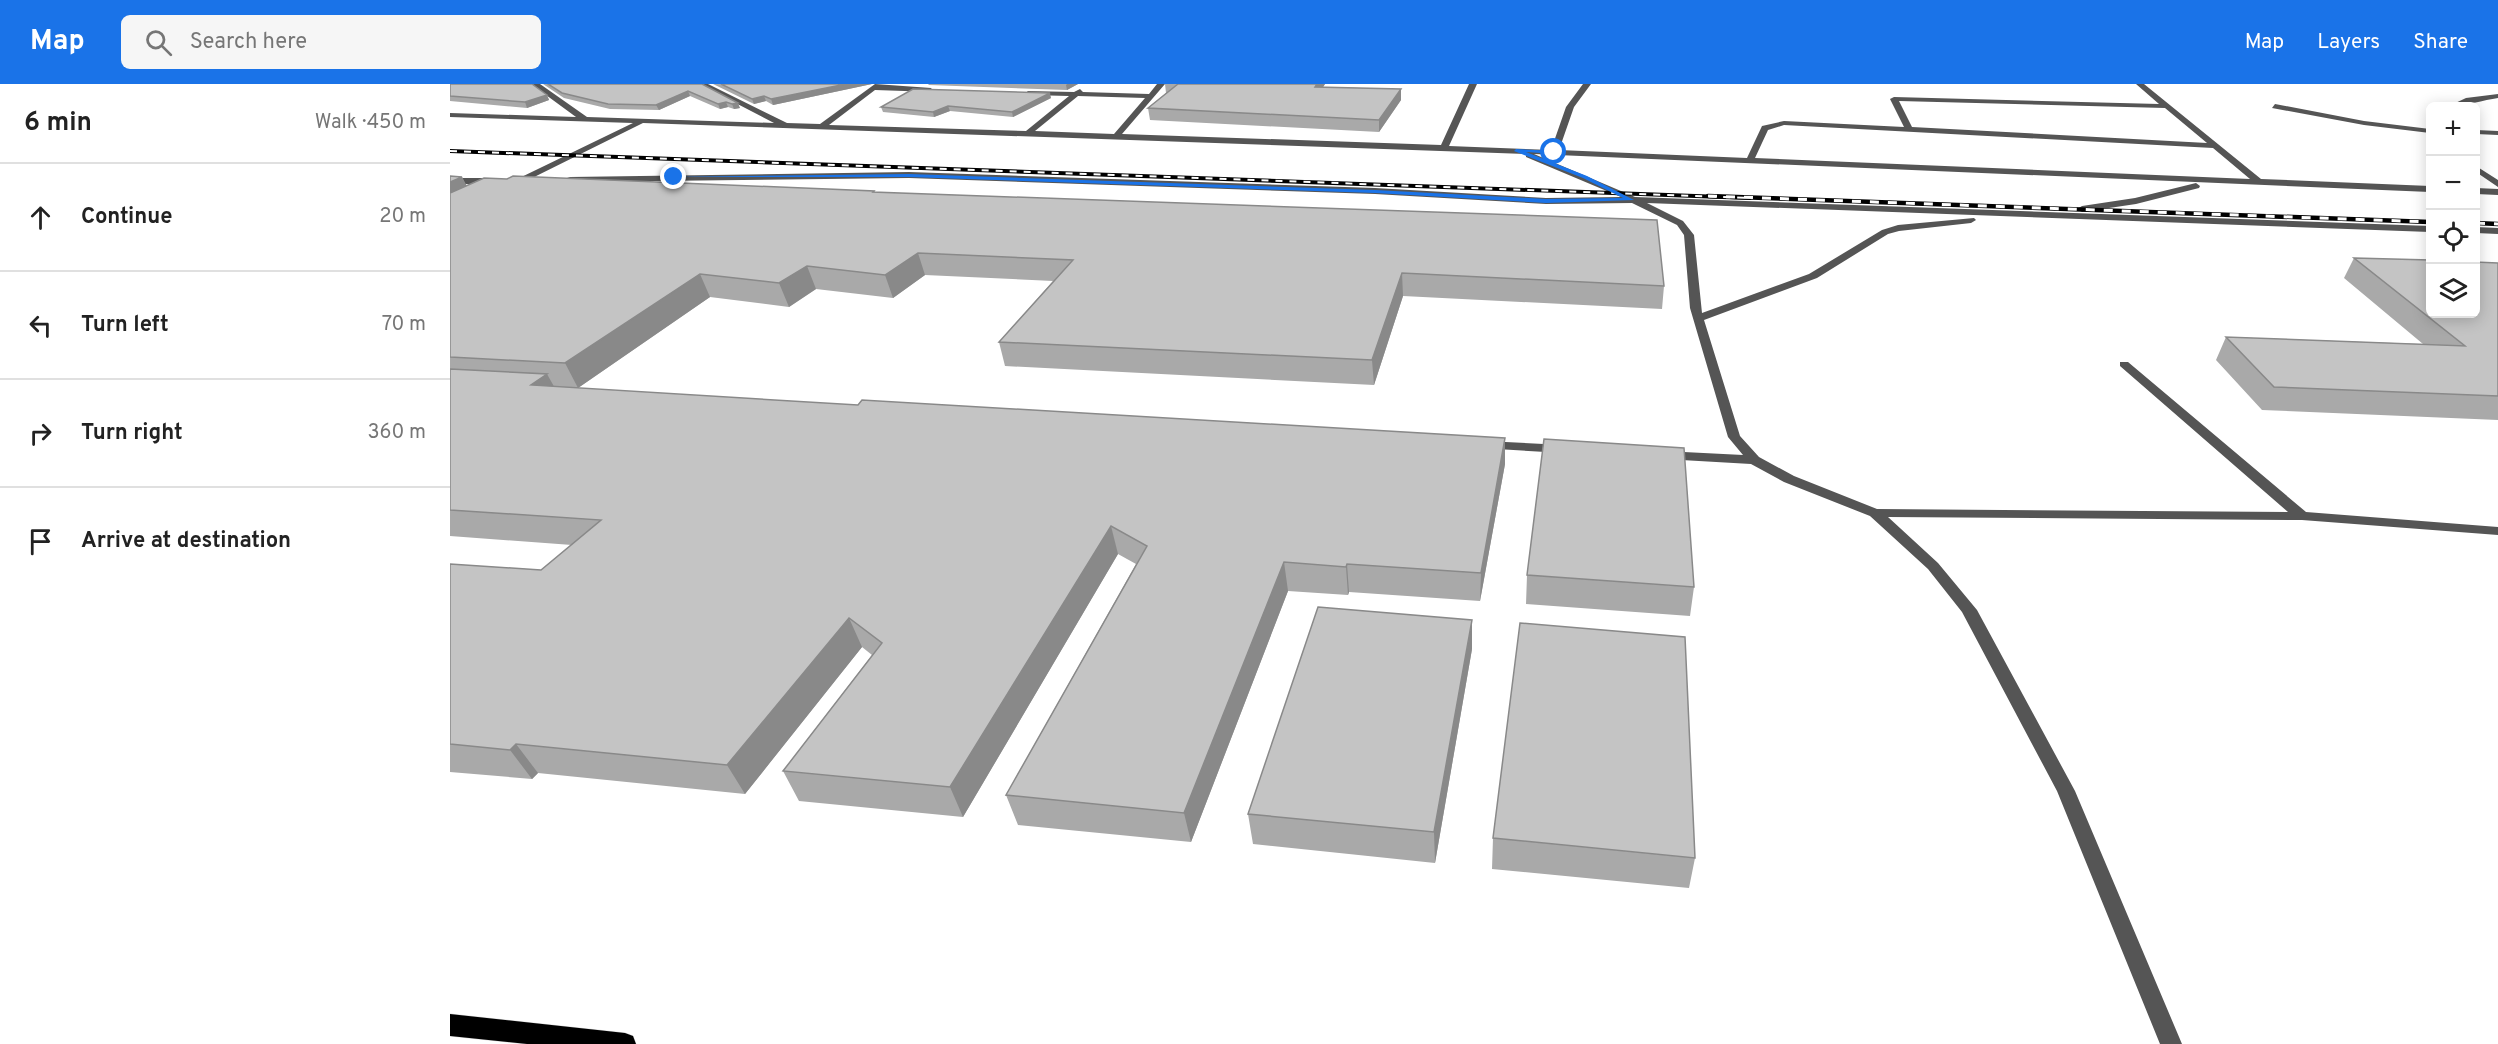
<!DOCTYPE html>
<meta charset="utf-8">
<style>
:root{--surface:#fff;--page:#f6f6f6;--text:#222;--muted:#767676;--line:#e0e0e0;--accent:#1a73e8}
body{margin:0;font-family:Overpass,sans-serif;background:var(--page);color:var(--text)}
.controls{position:absolute;right:18px;top:18px;display:grid;overflow:hidden;border-radius:9px;box-shadow:0 3px 15px #0003}
.controls button{width:54px;height:54px;display:grid;place-items:center;padding:0;border:0;border-bottom:2px solid var(--line);background:var(--surface);color:var(--text);font:30px sans-serif}
.stop{position:absolute;width:18px;height:18px;margin:-14px;border:4px solid #1a73e8;border-radius:50%;background:#fff}
.stop.end{background:#1a73e8;border-color:#fff;box-shadow:0 2px 6px #0008}
.list{margin:0;padding:0;list-style:none}
h2{display:flex;justify-content:space-between;align-items:center;height:78px;margin:0;padding:0 24px;font-size:26px}
h2 small{font-size:20px;font-weight:400;color:var(--muted)}
.list li{display:grid;grid-template-columns:39px 1fr auto;gap:18px;align-items:center;box-sizing:border-box;height:108px;padding:0 24px;border-top:2px solid var(--line)}
.list b{display:block;font-size:22px;white-space:nowrap}
.list em{font-size:20px;font-style:normal;color:var(--muted)}
.icon{flex:none;width:33px;height:33px;fill:none;stroke:currentColor;stroke-width:2;stroke-linecap:round;stroke-linejoin:round}
.map{position:relative;flex:none;width:2048px;height:960px;overflow:hidden}
header{display:flex;align-items:center;gap:36px;box-sizing:border-box;height:84px;padding:0 30px;background:var(--accent);color:#fff}
header strong{font-size:28px}
nav{display:flex;gap:33px;margin-inline-start:auto;font-size:21px}
.search{width:420px;height:54px;background:var(--page);display:flex;align-items:center;gap:15px;box-sizing:border-box;padding:0 21px;border-radius:9px;color:var(--muted);font-size:22px}
main{display:flex}
aside{flex:1;background:var(--surface)}
.map>svg:first-child{display:block}
.lines{fill:none;stroke-linecap:round;stroke-linejoin:round}
.major-casing{stroke:#dbdbdb;stroke-width:1}
.minor{fill:#555;fill-rule:evenodd}
.major{fill:#000;fill-rule:evenodd}
.rail-far1-casing{stroke:#000;stroke-width:4}
.rail-casing{stroke:#000;stroke-width:4.5}
.rail-far1{stroke:#fff;stroke-width:2;stroke-dasharray:7;stroke-linecap:butt}
.rail{stroke:#fff;stroke-width:3;stroke-dasharray:9;stroke-linecap:butt}
.wall{fill:#a9a9a9}
.shaded-wall{fill:#898989}
.building{fill:#c4c4c4;stroke:#898989;stroke-width:1.5}
.route{fill:#1a73e8}
</style>
<header>
<strong>Map</strong>
<div class="search"><svg class="icon" aria-label="search" viewBox="0 0 24 24"><circle cx="10" cy="10" r="6"/><path d="M15 15l6 6"/></svg>Search here</div>
<nav><a>Map</a><a>Layers</a><a>Share</a></nav>
</header>
<main>
<aside>
<h2>6 min<small>Walk · 450 m</small></h2>
<ul class="list">
<li><svg class="icon" aria-label="ahead" viewBox="0 0 24 24"><path d="M12 20V5M6 11l6-6 6 6"/></svg><div><b>Continue</b></div><em>20 m</em></li>
<li><svg class="icon" aria-label="left" viewBox="0 0 24 24"><path d="M17 20v-9H6M10 6l-5 5 5 5"/></svg><div><b>Turn left</b></div><em>70 m</em></li>
<li><svg class="icon" aria-label="right" viewBox="0 0 24 24"><path d="M7 20v-9h11M14 6l5 5-5 5"/></svg><div><b>Turn right</b></div><em>360 m</em></li>
<li><svg class="icon" aria-label="arrive" viewBox="0 0 24 24"><path d="M6 21V4h12l-3 4 3 4H6"/></svg><div><b>Arrive at destination</b></div></li>
</ul>
</aside>
<div class="map">
<svg width="2048" height="960" viewBox="0 0 2048 960">
<rect width="100%" height="100%" fill="#fff"/>
<g class="lines">
<g class="major-casing">
<path id="major" d="M0,930L175,949L183,952L186,960H77L0,952Z"/>
</g>
<path class="minor" d="M81,0H90L137,33L324,39L249,0H258L337,39L370,40L425,0L481,4L484,8L425,6L379,41L576,47L619,12L580,11L577,7L624,8L630,5L633,8L699,10L707,0H715L672,50L991,61L1019,0H1027L999,62L1101,66L1116,23L1133,0H1141L1124,23L1109,66L1297,74L1312,42L1334,37L1454,43L1440,15L1444,13L1709,20L1686,0H1694L1811,95L1980,102V108L1084,70L1185,113L1980,142V148L1197,119L1233,137L1244,151L1252,229L1359,190L1432,146L1448,141L1524,134L1526,136L1521,139L1449,147L1438,150L1367,194L1254,236L1290,352L1309,373L1344,392L1427,425L1838,428L1670,282V278H1678L1856,428L2048,443V451L1852,436L1438,433L1488,479L1527,526L1625,707L1732,960H1710L1607,707L1512,528L1478,485L1420,432L1334,398L1301,380L1214,375L1207,371L1214,367L1293,371L1278,353L1240,224L1234,151L1227,141L1182,119L1096,120L925,110L459,94L117,98V94L120,93L459,88L925,104L1096,114L1171,113L1076,73V70L193,39L60,105L57,104V100L183,39L0,33V29L126,33ZM628,12L695,14L664,50L585,47ZM1449,17L1715,24L1757,59L1462,43ZM1334,41L1763,64L1800,95L1305,74L1318,46Z
M2048,10V14C2033,16 2012,23 1999,22L2016,14Z
M1825,20L1914,37L1980,45V49L1914,41L1822,24Z
M2026,46L2048,47V51L2026,50Z
M2026,82L2048,96V103L2026,88Z
M0,94H45L49,97L45,100H0Z
M1746,99L1750,102L1749,104L1686,120L1632,128L1627,125L1632,122L1685,114Z
M2026,104L2048,105V111L2026,110Z
M2026,143L2048,144V150L2026,149Z
M1035,357L1113,361L1120,365L1113,369L1030,364L1028,361L1030,358Z"/>
<use href="#major" class="major"/>
<g class="rail-far1-casing">
<path id="rail-far1" d="M0,67L1300,114"/>
</g>
<g class="rail-casing">
<path id="rail" d="M1258,112L1980,138
M2026,139L2048,140"/>
</g>
<use href="#rail-far1" class="rail-far1"/>
<use href="#rail" class="rail"/>
</g>
<path class="wall" d="M0,0L97,11L99,16L77,24L0,17Z
M93,0H252L290,24L284,25L278,23L270,25L240,12L209,26L160,25L114,14Z
M263,0H422L323,21L316,17L304,20Z
M478,0H628L617,6L479,1Z
M715,0H875L873,3L951,5V16L929,48L700,36L698,24L716,9Z
M601,14L563,33L500,27L484,33L433,28L431,23Z
M0,92L12,93L16,102L425,108L1214,202L1212,225L953,212L924,301L555,282L549,258L603,197L475,191L443,214L366,205L339,223L260,213L128,304L1055,380L1030,517L899,508L898,511L838,507L741,758L568,741L556,711L686,480L668,470L513,733L349,717L333,687L422,571L412,563L295,710L88,689L82,695L0,688V480L91,486L122,461L0,452Z
M1904,174L2048,179V336L1812,326L1766,276L1776,253L1973,260L1894,194Z
M1077,491L1244,503L1240,532L1076,520Z
M1022,565L985,779L803,760L798,730Z
M1043,754L1245,774L1239,804L1042,785Z"/>
<path class="shaded-wall" d="M396,0H422L323,21L321,15Z
M617,0H628L617,6L616,1Z
M867,0H875L866,14L865,3Z
M951,5V16L929,48V36Z
M238,7L240,12L209,26L206,21Z
M600,9L601,14L563,33L562,28Z
M97,11L99,16L77,24L75,18Z
M314,12L316,17L304,20L302,15Z
M276,18L278,23L270,25L268,20Z
M288,19L290,24L284,25L282,20Z
M498,22L500,27L484,33L483,28Z
M12,93L23,113L0,124V98Z
M468,169L475,191L443,214L435,191Z
M357,182L366,205L339,223L329,199Z
M952,189L953,212L924,301L922,276Z
M250,190L260,213L128,304L115,279Z
M97,290L111,315L81,301Z
M1055,354V380L1030,517L1031,489Z
M661,442L668,470L513,733L500,703Z
M834,478L838,507L741,758L734,729Z
M897,480L899,508L898,511L896,483Z
M399,534L412,563L295,710L277,681Z
M1022,536V565L985,779L984,748Z
M66,660L88,689L82,695L60,666Z"/>
<path class="building" d="M0,0H82L97,11L75,18L0,12Z
M98,0H252L288,19L282,20L276,18L268,20L238,7L206,21L158,20L112,9Z
M271,0H396L321,15L314,12L302,15Z
M728,0H867L865,3L951,5L929,36L698,24Z
M463,5L600,9L562,28L498,22L483,28L431,23Z
M0,92L12,93L0,98Z
M63,92L424,107L423,108L1207,136L1214,202L952,189L922,276L549,258L623,176L468,169L435,191L357,182L329,199L250,190L115,279L0,273V109L34,94L57,95Z
M1904,174L1980,176V230H2025V178L2048,179V312L1824,303L1776,253L2015,262Z
M0,285L97,290L81,301L408,321L412,316L1055,354L1031,489L897,480L896,483L834,478L734,729L556,711L697,462L661,442L500,703L333,687L432,559L399,534L277,681L66,660L60,666L0,660V480L91,486L151,436L0,426Z
M1094,355L1234,364L1244,503L1077,491Z
M868,523L1022,536L984,748L798,730Z
M1070,539L1235,553L1245,774L1043,754Z"/>
<path class="route" d="M1066,65L1106,67L1104,70L1076,68L1137,92L1184,116L1096,119L925,109L459,93H221L459,90L925,106L1096,115L1173,114L1133,94L1064,67Z"/>
</svg>
<div class="controls">
<button>+</button>
<button>−</button>
<button><svg class="icon" aria-label="locate" viewBox="0 0 24 24"><circle cx="12" cy="12" r="6"/><path d="M12 2v4M12 18v4M2 12h4M18 12h4"/></svg></button>
<button><svg class="icon" aria-label="layers" viewBox="0 0 24 24"><path d="M12 4l9 5-9 5-9-5zM3 14l9 5 9-5"/></svg></button>
</div>
<div class="stop" style="left:1104px;top:68px"></div>
<div class="stop end" style="left:224px;top:93px"></div>
</div>
</main>
